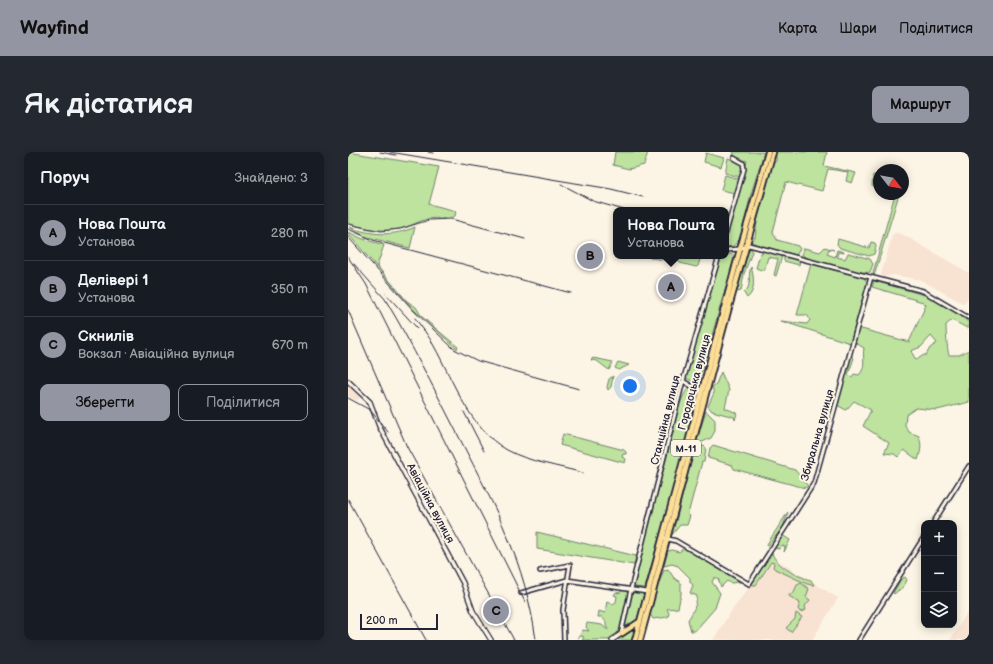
<!DOCTYPE html>
<html lang="uk">
<meta charset="utf-8">
<style>
:root{--surface:#171b24;--page:#242831;--text:#f1f3f6;--muted:#9ea1a6;--line:#363941;--accent:#9495a2}
body{margin:0;font-family:"Balsamiq Sans",sans-serif;background:var(--page);color:var(--text)}
.controls{position:absolute;right:12px;bottom:12px;display:grid;overflow:hidden;border-radius:8px;box-shadow:0 2px 10px #0003}
.controls button{width:36px;height:36px;display:grid;place-items:center;padding:0;border:0;border-bottom:1px solid var(--line);background:var(--surface);color:var(--text);font:20px sans-serif}
.compass{position:absolute;left:525px;top:12px;width:36px;height:36px;border-radius:50%;background:var(--surface);box-shadow:0 2px 10px #0003;rotate:121deg}
.scale{position:absolute;left:12px;bottom:10px;width:78px;box-sizing:border-box;padding-left:4px;border:2px solid #22223b;border-top:0;font-size:11px;line-height:14px;white-space:nowrap;color:#22223b;-webkit-text-stroke:3px #fcf5e5;paint-order:stroke}
.you{position:absolute;left:282px;top:234px;width:14px;height:14px;margin:-10px;border:3px solid #fff;border-radius:50%;background:#1a73e8;box-shadow:0 0 0 6px #1a73e833}
.badge{display:grid;place-items:center;width:26px;height:26px;border-radius:50%;background:var(--accent);color:#111;font-size:13px;font-weight:700}
.pin{position:absolute;translate:-50% -50%;border:2px solid #fff;box-shadow:0 1px 4px #0006}
.popup{position:absolute;left:265px;top:55px;width:116px;height:52px;box-sizing:border-box;display:grid;place-content:center;border-radius:8px;background:var(--surface);filter:drop-shadow(0 1px 3px #0005);font-size:13px;white-space:nowrap;color:var(--muted)}
.popup b{font-size:15px;color:var(--text)}
.popup::after{content:'';position:absolute;left:50%;top:100%;margin-left:-8px;border:8px solid transparent;border-top-color:var(--surface)}
.list{margin:0;padding:0;list-style:none}
h2{display:flex;justify-content:space-between;align-items:center;height:52px;margin:0;padding:0 16px;font-size:17px}
h2 small{font-size:13px;font-weight:400;color:var(--muted)}
.list li{display:grid;grid-template-columns:26px 1fr auto;gap:12px;align-items:center;box-sizing:border-box;height:56px;padding:0 16px;border-top:1px solid var(--line)}
.list b{display:block;font-size:15px;white-space:nowrap}
.list p{margin:0;font-size:13px;white-space:nowrap;color:var(--muted)}
.list em{font-size:13px;font-style:normal;color:var(--muted)}
.actions{display:flex;gap:8px;padding:12px 16px}
.actions a{flex:1;padding:9px 0;border:1px solid var(--accent);border-radius:8px;text-align:center;font-size:14px;color:var(--accent)}
.actions .main{background:var(--accent);color:#111}
.icon{flex:none;width:22px;height:22px;fill:none;stroke:currentColor;stroke-width:2;stroke-linecap:round;stroke-linejoin:round}
.map{position:relative;flex:none;width:621px;height:488px;overflow:hidden;border-radius:8px}
header{display:flex;align-items:center;gap:24px;box-sizing:border-box;height:56px;padding:0 20px;background:var(--accent);color:#111}
header strong{font-size:19px}
nav{display:flex;gap:22px;margin-inline-start:auto;font-size:14px}
.intro{display:flex;align-items:center;justify-content:space-between;box-sizing:border-box;height:96px;padding:0 24px}
h1{margin:0;font-size:28px}
.button{padding:10px 18px;border-radius:8px;background:var(--accent);color:#111;font-size:14px;font-weight:700}
main{display:flex;gap:24px;padding:0 24px}
aside{flex:1;background:var(--surface);border-radius:8px;box-shadow:0 2px 10px #0003}
.map>svg:first-child{display:block}
.built{fill:#f8e2d2}
.green{fill:#bde39e;stroke:#70826c;fill-rule:evenodd}
.lines{fill:none;stroke-linecap:round;stroke-linejoin:round}
.minor-casing{stroke:#22223b;stroke-width:6}
.tertiary-casing{stroke:#22223b;stroke-width:6}
.primary-casing{stroke:#22223b;stroke-width:8}
.minor{stroke:#fcf5e5;stroke-width:3}
.tertiary{stroke:#fcf5e5;stroke-width:3.5}
.primary{stroke:#fcde96;stroke-width:4.5}
.rail{stroke:#22223b;stroke-width:1}
.labels{text-anchor:middle;stroke-width:4;stroke-linejoin:round;paint-order:stroke}
.shield{fill:#fcf5e5;stroke:#63616e;stroke-width:1}
.shield-label{font-size:10px;font-weight:bold;fill:#22223b}
.street-label{font-size:11px;fill:#22223b;stroke:#fcf5e5}
</style>
<header>
<strong>Wayfind</strong>
<nav><a>Карта</a><a>Шари</a><a>Поділитися</a></nav>
</header>
<div class="intro"><h1>Як дістатися</h1><a class="button">Маршрут</a></div>
<main>
<aside>
<h2>Поруч<small>Знайдено: 3</small></h2>
<ul class="list">
<li><span class="badge">A</span><div><b>Нова Пошта</b><p>Установа</p></div><em>280 m</em></li>
<li><span class="badge">B</span><div><b>Делівері 1</b><p>Установа</p></div><em>350 m</em></li>
<li><span class="badge">C</span><div><b>Скнилів</b><p>Вокзал · Авіаційна вулиця</p></div><em>670 m</em></li>
</ul>
<div class="actions"><a class="main">Зберегти</a><a>Поділитися</a></div>
</aside>
<div class="map">
<svg width="621" height="488" viewBox="0 0 621 488">
<rect width="100%" height="100%" fill="#fcf5e5"/>
<filter id="ink" filterUnits="userSpaceOnUse"><feTurbulence type="fractalNoise" baseFrequency=".025" numOctaves="2"/><feDisplacementMap in="SourceGraphic" scale="8" xChannelSelector="R" yChannelSelector="G"/><feConvolveMatrix kernelMatrix="1 2 1 2 8 2 1 2 1" color-interpolation-filters="sRGB"/></filter>
<g filter="url(#ink)">
<path class="built" d="M547,81L554,82L621,121V144L616,152L573,128L545,123L534,125L533,122L544,85L543,84Z
M0,234L13,245L9,249L0,244Z
M424,405L490,446L464,488H365L382,461L401,435L403,436Z
M621,458V484L618,488H602Z"/>
<path class="green" d="M0,0L91,15L81,52L108,59L107,64C98,68 89,65 79,67C72,69 66,72 59,75C40,81 18,78 0,71Z
M267,0H300L296,13L281,17L265,13Z
M385,0H416L403,42L392,87L384,95L378,94V88L399,9L387,5Z
M428,0H479L476,14L508,21L504,31L498,29L500,20L480,17L474,39L438,30L425,80L429,88L450,94L452,97L448,103L408,92L404,90L402,85L407,86L409,69L425,10L428,9Z
M358,1L376,6L373,15L356,10Z
M380,6L393,11L394,16L392,25L377,21Z
M377,23L391,27L387,41L373,38Z
M525,23L531,24V37L524,34Z
M547,42H551L526,124L525,121Z
M1,75C23,83 45,85 67,75L62,96L16,84Z
M0,80L15,87L36,93L29,114L59,149L68,155L74,165L68,160L0,82Z
M490,87L521,96L523,90L527,91L528,95L526,102L521,104L492,96L489,92Z
M477,95L486,98L481,97L479,102L487,105L489,98L496,100V101L490,100L489,105L497,107L500,101L522,107L525,112L522,120C515,123 461,109 454,103L456,96L472,100Z
M401,96L404,97V100L396,122L393,139L390,140L389,138Z
M417,99L434,104L428,124L426,123L430,107L420,105L416,119L408,116L412,102Z
M378,101L385,103L386,106L351,229L348,231L338,226L371,108L373,104H378Z
M300,104H353L350,114L348,115L332,111L328,106L319,108L302,106Z
M436,104L452,108L451,113L436,109Z
M463,112L517,126L519,131L502,191L433,169L459,172L462,168L459,163H449Z
M403,115C406,124 408,140 399,146L396,141C405,133 399,125 403,115Z
M526,129L580,144L612,163L621,171V175L619,176L604,168L598,173C598,180 599,197 601,203H611L621,198V250L589,258L568,256L558,263L557,273L561,280L571,284C574,293 573,299 570,308L556,298L550,305L546,302L536,301L541,291L515,274L523,258L506,249L498,258L489,253L503,204L506,206L500,223L504,225L506,222L511,223C519,215 514,205 516,196L506,190L510,176L561,190L578,153L575,150L524,135ZM583,184L589,191L582,196L578,203H576L568,208L563,199L573,195Z
M74,165L110,195L109,197Z
M245,206L265,210L261,218L249,209L243,208Z
M270,210L281,213L271,218L267,216Z
M373,220L381,238L377,256L389,261L387,268L386,265L364,259L360,254L366,241L364,235L368,232Z
M265,224L263,235L260,238L259,235L261,227Z
M340,237L346,238L349,244L335,303C330,314 329,325 325,336L297,436L287,435L286,432L326,277C325,271 335,240 340,237Z
M358,259L367,268V279L363,286L350,292L348,291Z
M215,282L276,298L278,300V302H275L274,305L278,307L277,311L212,293Z
M365,293L447,318L460,334L457,336L386,317L384,313L360,306L362,296Z
M356,294L358,296L356,310H354L340,362L342,364L339,373H332L324,383L322,382L328,369L344,305L349,296Z
M440,360L435,375L420,394L419,392Z
M189,380L288,404L286,413L189,397Z
M434,383L442,388L436,400L437,395L434,393L431,397L426,396Z
M336,396L392,430L383,431L379,429L373,435L370,426H366L364,430L372,441L367,456L347,479H343L340,468C345,460 348,454 349,444L342,441L345,433L342,430V426L330,414L324,412L316,414L320,399L324,398L331,400Z
M424,401C428,414 450,425 463,428L466,433L459,432L427,417L425,415L426,411L423,410L408,433H404L403,431L421,403Z
M320,417L326,426L333,431V442L330,456L319,457L321,461L320,465L305,467L302,462C306,447 310,432 316,418Z
M557,425L559,428L556,434L546,442L545,441L553,427Z
M453,431L461,437L458,445L462,448L457,454L458,458L452,460L450,457L452,451L441,444V442H445L449,433Z
M275,438L279,439C283,454 275,475 268,488H234L236,485L233,484L230,486L235,478L241,479L238,475L239,471L254,473L258,477H261L258,475V470L254,465H250L251,459L257,461L259,449L265,452L268,450L269,444L266,443L268,440L271,441Z
M284,439L296,442L288,471L275,479Z
M448,461L454,465L443,480L438,476L447,467Z
M290,473L285,488H270L273,484Z"/>
<g class="lines">
<g class="minor-casing">
<path id="minor" d="M378,80L396,17L395,11L386,6
M378,98L392,97L401,93L575,139L621,166
M335,229L345,235L354,238
M585,371L621,314
M317,386L328,389L401,432L466,331L523,125
M192,419L222,413L215,458L216,488
M173,441L219,428L299,440
M273,482L283,437L335,229L371,104
M511,488L576,385"/>
</g>
<g class="tertiary-casing">
<path id="tertiary" d="M0,229L22,250L31,274L115,431L125,459L143,488
M264,488L273,482"/>
</g>
<g class="primary-casing">
<path id="primary" d="M273,482L291,470
M287,488L392,97L420,0
M292,488L383,148L425,0"/>
</g>
<use href="#minor" class="minor"/>
<use href="#tertiary" class="tertiary"/>
<use href="#primary" class="primary"/>
<path class="rail" d="M32,0L48,3
M42,0L263,37L295,45
M80,0L85,1
M213,32L245,49L276,58
M0,72L33,79L52,77L81,68L103,67L177,87
M0,77L25,88L223,141
M0,85L66,159L106,197L130,209L231,237
M0,105L18,132L177,450
M6,112L37,147L51,171C72,209 92,248 112,287C148,357 177,409 188,488
M38,142L69,176
M0,158L59,295L166,488
M67,166C74,176 81,184 86,194C106,230 121,276 159,298C181,310 211,314 235,321
M0,246L22,258L40,280
M116,260L136,299
M0,347L78,488"/>
</g>
</g>
<g class="labels">
<rect class="shield" x="323" y="288" width="30" height="16" rx="3"/>
<g class="shield-label">
<text x="338" y="300">М-11</text>
</g>
<g class="street-label">
<text transform="translate(346 230) rotate(-75)" y="4">Городоцька вулиця</text>
<text transform="translate(317 268) rotate(-76)" y="4">Станційна вулиця</text>
<text transform="translate(469 283) rotate(-74)" y="4">Збиральна вулиця</text>
<text transform="translate(83 351) rotate(62)" y="4">Авіаційна вулиця</text>
</g>
</g>
</svg>
<div class="controls">
<button>+</button>
<button>−</button>
<button><svg class="icon" aria-label="layers" viewBox="0 0 24 24"><path d="M12 4l9 5-9 5-9-5zM3 14l9 5 9-5"/></svg></button>
</div>
<svg class="compass" viewBox="-18 -18 36 36"><path d="M0-13l5 13h-10z" fill="#e53935"/><path d="M0 13l5-13h-10z" fill="#9ea1a6"/></svg>
<div class="scale">200 m</div>
<div class="you"></div>
<div class="pin badge" style="left:323px;top:135px">A</div>
<div class="popup"><b>Нова Пошта</b>Установа</div>
<div class="pin badge" style="left:242px;top:104px">B</div>
<div class="pin badge" style="left:148px;top:459px">C</div>
</div>
</main>
